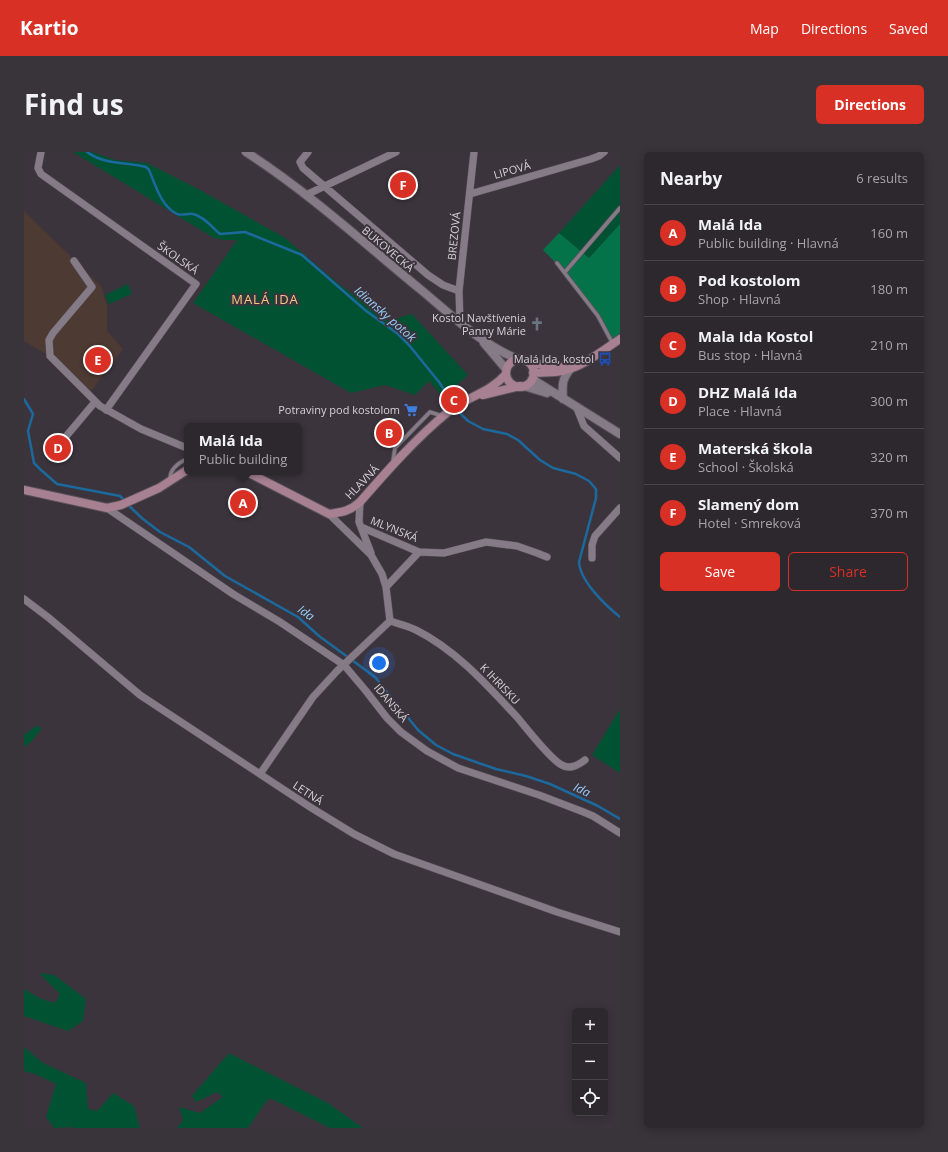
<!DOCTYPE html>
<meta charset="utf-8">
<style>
:root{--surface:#2d272e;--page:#39333a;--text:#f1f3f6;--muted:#a7a5aa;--line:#48444a;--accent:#d93025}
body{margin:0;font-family:"Open Sans",sans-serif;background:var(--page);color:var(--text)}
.controls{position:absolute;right:12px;bottom:12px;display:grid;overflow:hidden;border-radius:6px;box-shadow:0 2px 10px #0003}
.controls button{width:36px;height:36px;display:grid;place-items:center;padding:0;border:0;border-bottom:1px solid var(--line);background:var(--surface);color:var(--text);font:20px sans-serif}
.you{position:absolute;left:355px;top:511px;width:14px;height:14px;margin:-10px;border:3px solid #fff;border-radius:50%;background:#1a73e8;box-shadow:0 0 0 6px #1a73e833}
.badge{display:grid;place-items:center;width:26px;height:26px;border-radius:50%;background:var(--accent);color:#fff;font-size:13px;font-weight:700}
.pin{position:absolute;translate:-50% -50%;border:2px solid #fff;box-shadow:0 1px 4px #0006}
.popup{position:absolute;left:160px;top:271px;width:118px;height:52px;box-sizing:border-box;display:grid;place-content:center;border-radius:6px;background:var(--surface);filter:drop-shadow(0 1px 3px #0005);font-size:13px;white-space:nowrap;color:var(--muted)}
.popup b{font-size:15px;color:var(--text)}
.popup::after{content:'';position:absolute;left:50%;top:100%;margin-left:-8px;border:8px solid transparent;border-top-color:var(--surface)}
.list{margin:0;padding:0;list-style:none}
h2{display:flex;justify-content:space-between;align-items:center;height:52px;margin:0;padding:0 16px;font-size:17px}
h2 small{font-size:13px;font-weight:400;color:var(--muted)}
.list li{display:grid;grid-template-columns:26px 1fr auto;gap:12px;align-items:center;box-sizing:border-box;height:56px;padding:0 16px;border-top:1px solid var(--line)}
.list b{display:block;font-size:15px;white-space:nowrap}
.list p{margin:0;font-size:13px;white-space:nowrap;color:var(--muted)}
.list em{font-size:13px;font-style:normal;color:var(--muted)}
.actions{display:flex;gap:8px;padding:12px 16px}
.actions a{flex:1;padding:9px 0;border:1px solid var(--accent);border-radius:6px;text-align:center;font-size:14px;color:var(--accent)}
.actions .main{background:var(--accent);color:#fff}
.icon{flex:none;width:22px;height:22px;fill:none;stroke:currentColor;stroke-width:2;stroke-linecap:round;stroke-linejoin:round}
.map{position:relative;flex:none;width:596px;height:976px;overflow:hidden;border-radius:6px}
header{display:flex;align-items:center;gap:24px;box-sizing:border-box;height:56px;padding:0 20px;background:var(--accent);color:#fff}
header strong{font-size:19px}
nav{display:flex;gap:22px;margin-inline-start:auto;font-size:14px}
.intro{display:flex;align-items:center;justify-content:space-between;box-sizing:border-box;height:96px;padding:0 24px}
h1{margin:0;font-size:28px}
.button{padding:10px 18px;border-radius:6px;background:var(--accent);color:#fff;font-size:14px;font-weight:700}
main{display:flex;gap:24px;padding:0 24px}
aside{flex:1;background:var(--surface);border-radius:6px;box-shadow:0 2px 10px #0003}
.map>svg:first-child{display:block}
.education{fill:#4d3a32}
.green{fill:#005233}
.forest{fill:#04734a}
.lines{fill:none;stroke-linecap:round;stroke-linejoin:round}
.stream{stroke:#1b699d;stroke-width:2.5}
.service-casing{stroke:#595159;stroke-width:5}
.minor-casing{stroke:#595159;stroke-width:8}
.tertiary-casing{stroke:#595159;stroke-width:10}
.secondary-casing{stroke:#595159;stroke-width:10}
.service{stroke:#857b87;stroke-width:3.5}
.minor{stroke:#857b87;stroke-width:7}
.tertiary{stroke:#857b87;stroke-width:8}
.secondary{stroke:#a78092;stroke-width:8}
.labels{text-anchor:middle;stroke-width:4;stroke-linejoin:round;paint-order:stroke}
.street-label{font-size:11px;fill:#d6d0d6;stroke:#3c343d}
.poi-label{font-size:11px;fill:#d6d0d6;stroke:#3c343d;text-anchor:end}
.water-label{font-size:12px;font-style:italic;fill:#96cdf9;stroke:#3c343d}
.quarter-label{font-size:13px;letter-spacing:1px;fill:#f4c783;stroke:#3c343d}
</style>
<header>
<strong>Kartio</strong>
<nav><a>Map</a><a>Directions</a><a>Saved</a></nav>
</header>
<div class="intro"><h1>Find us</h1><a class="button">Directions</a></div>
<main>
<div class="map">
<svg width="596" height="976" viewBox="0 0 596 976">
<rect width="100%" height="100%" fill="#3c343d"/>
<path class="education" d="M0,59L77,134L83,153V179L99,197L64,243L26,204L0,189Z"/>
<path class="green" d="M49,0H68L91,8L123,11L176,38L261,86L311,129L364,169L388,162L444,223L419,245L405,229L391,243L361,233L327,241L169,151L213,88H200L190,86Z
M596,13V72L565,106L535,81Z
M104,132L108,142L85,152L81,143Z
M596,557V621L568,603Z
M12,574L18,576L7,590L0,595V583Z
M15,821L30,823L62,847L59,869L44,879L0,864V837L17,847L31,851L36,842Z
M0,895L19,911L62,931L64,957L73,959L89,941L110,954L116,976H49V975L30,976L22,965L32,932L11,922L0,919Z
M205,901L304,951L339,976H306L250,948L244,947L224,976H153L159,968L155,955L176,961L199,945L193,940L172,950L168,944Z"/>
<path class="forest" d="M596,72V187L589,192C570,158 547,125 519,98L535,81L565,106Z"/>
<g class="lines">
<path class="stream" d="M63,0C82,14 101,9 122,15L125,18C132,34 137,54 153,62C158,64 164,61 169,62C179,64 188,75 196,82L221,80L278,103L341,158L374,182L385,193L415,230L435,260L444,269L459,277L483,282L494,288L516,308L529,316L552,322L565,329L572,337V346L555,410C556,429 581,453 596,465
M0,247L9,262L4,279L10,311L17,318L33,332L96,344L101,349
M104,353L119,367L136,380L165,395L201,424L274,465L295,484L351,525L394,578L412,593L429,602L472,617L502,624L526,632L574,654L596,667"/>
<g class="service-casing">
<path id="service" d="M533,111L574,164L589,192
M541,120L596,56
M369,309L371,296L406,260L418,264
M146,327C146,317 154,311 163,307"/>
</g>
<g class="minor-casing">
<path id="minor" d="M17,0L14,16L17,22L172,132L82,258
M284,0L276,10L279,16L404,123L419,133L435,139
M446,42L567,7L575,4L580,0
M282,43L372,0
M50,109L68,135L29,181L25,188L26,204L76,254L117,277L163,296
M436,170L435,139L450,0
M552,254L560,274L596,306
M39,288L71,250
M336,350L335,370L347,401
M83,356L209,442L256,470L320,513L342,539L363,566L377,580L403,599L434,616L515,643L557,659L569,664L596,681
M337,375L395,400
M568,406V393L571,384L596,356
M362,435L395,400L420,401L462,390L493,394L513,401L523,405
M0,447L25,466L116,543L286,655L330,682L370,702L533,760L596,780
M366,469C375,472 384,474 392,478C432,498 463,533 493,565C504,578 523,603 536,612C545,618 553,614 561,608
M236,622L289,545L313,519L366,469L362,435L358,422L347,403L305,362"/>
</g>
<g class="tertiary-casing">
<path id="tertiary" d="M222,0C284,40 339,90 396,137C425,161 459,194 494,207
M460,191L482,217
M508,227L596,282
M500,234L523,241
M539,247C538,232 538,227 547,216"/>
</g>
<g class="secondary-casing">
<path id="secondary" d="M482 221a14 14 0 1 1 28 0a14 14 0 1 1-28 0Z
M503,209L523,214L539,215
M509,221C519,220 529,221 538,219C559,215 579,198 596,187
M459,243L496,234
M223,320L305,362C319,360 326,359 336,350C363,319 392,286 424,260C442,245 466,241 482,222
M0,338L83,356L97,353L135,336L163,318"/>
</g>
<use href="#service" class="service"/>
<use href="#minor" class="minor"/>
<use href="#tertiary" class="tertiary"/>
<use href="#secondary" class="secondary"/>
</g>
<defs>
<g id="church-bare" transform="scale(1.08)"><path d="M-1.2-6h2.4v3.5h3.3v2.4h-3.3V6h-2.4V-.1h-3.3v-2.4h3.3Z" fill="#6b7280" stroke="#3c343d" stroke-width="2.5" paint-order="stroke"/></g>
<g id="bus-bare" transform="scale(1.08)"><path d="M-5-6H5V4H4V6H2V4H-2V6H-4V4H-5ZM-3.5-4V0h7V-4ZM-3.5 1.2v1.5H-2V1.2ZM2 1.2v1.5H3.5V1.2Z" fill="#1a4fb4" stroke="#3c343d" stroke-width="2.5" paint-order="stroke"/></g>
<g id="supermarket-bare" transform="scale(1.08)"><path d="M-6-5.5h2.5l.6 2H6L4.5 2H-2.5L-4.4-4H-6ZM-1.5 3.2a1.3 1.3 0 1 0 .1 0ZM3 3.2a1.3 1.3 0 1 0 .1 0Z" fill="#3f7fe0" stroke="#3c343d" stroke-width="2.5" paint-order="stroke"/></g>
</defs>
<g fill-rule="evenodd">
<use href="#church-bare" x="513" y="172"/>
<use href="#bus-bare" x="581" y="207"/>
<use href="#supermarket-bare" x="387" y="258"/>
</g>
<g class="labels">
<g class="street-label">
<text transform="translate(488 18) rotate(-16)" y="4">LIPOVÁ</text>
<text transform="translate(430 84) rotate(-84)" y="4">BREZOVÁ</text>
<text transform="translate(364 97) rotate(40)" y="4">BUKOVECKÁ</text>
<text transform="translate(154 106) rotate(35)" y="4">ŠKOLSKÁ</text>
<text transform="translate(338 330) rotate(-46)" y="4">HLAVNÁ</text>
<text transform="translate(370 377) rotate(22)" y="4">MLYNSKÁ</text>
<text transform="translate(476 532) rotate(46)" y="4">K IHRISKU</text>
<text transform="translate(367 551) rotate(50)" y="4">IDANSKÁ</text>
<text transform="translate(284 641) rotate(33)" y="4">LETNÁ</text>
</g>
<g class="poi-label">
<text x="502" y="170">Kostol Navštívenia<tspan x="502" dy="13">Panny Márie</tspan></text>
<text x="570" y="211">Malá Ida, kostol</text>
<text x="376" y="262">Potraviny pod kostolom</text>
</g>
<g class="water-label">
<text transform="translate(361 162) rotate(41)" y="4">Idiansky potok</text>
<text transform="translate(282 461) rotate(35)" y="4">Ida</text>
<text transform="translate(558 638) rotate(26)" y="4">Ida</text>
</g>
<g class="quarter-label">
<text x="241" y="152">MALÁ IDA</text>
</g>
</g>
</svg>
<div class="controls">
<button>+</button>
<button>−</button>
<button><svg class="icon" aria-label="locate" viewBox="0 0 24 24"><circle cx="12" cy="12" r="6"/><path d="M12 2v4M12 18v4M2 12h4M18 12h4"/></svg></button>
</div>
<div class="you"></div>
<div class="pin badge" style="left:219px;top:351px">A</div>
<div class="popup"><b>Malá Ida</b>Public building</div>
<div class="pin badge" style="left:365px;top:281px">B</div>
<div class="pin badge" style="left:430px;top:248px">C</div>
<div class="pin badge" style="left:34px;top:296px">D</div>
<div class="pin badge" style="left:74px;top:208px">E</div>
<div class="pin badge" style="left:379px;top:33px">F</div>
</div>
<aside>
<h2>Nearby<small>6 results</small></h2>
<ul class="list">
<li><span class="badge">A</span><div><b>Malá Ida</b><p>Public building · Hlavná</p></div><em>160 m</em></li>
<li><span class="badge">B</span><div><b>Pod kostolom</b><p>Shop · Hlavná</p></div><em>180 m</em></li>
<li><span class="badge">C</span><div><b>Mala Ida Kostol</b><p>Bus stop · Hlavná</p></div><em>210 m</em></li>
<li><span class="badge">D</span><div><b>DHZ Malá Ida</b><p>Place · Hlavná</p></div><em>300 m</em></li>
<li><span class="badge">E</span><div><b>Materská škola</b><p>School · Školská</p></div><em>320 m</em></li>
<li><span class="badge">F</span><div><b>Slamený dom</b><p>Hotel · Smreková</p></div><em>370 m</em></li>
</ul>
<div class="actions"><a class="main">Save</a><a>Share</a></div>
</aside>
</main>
